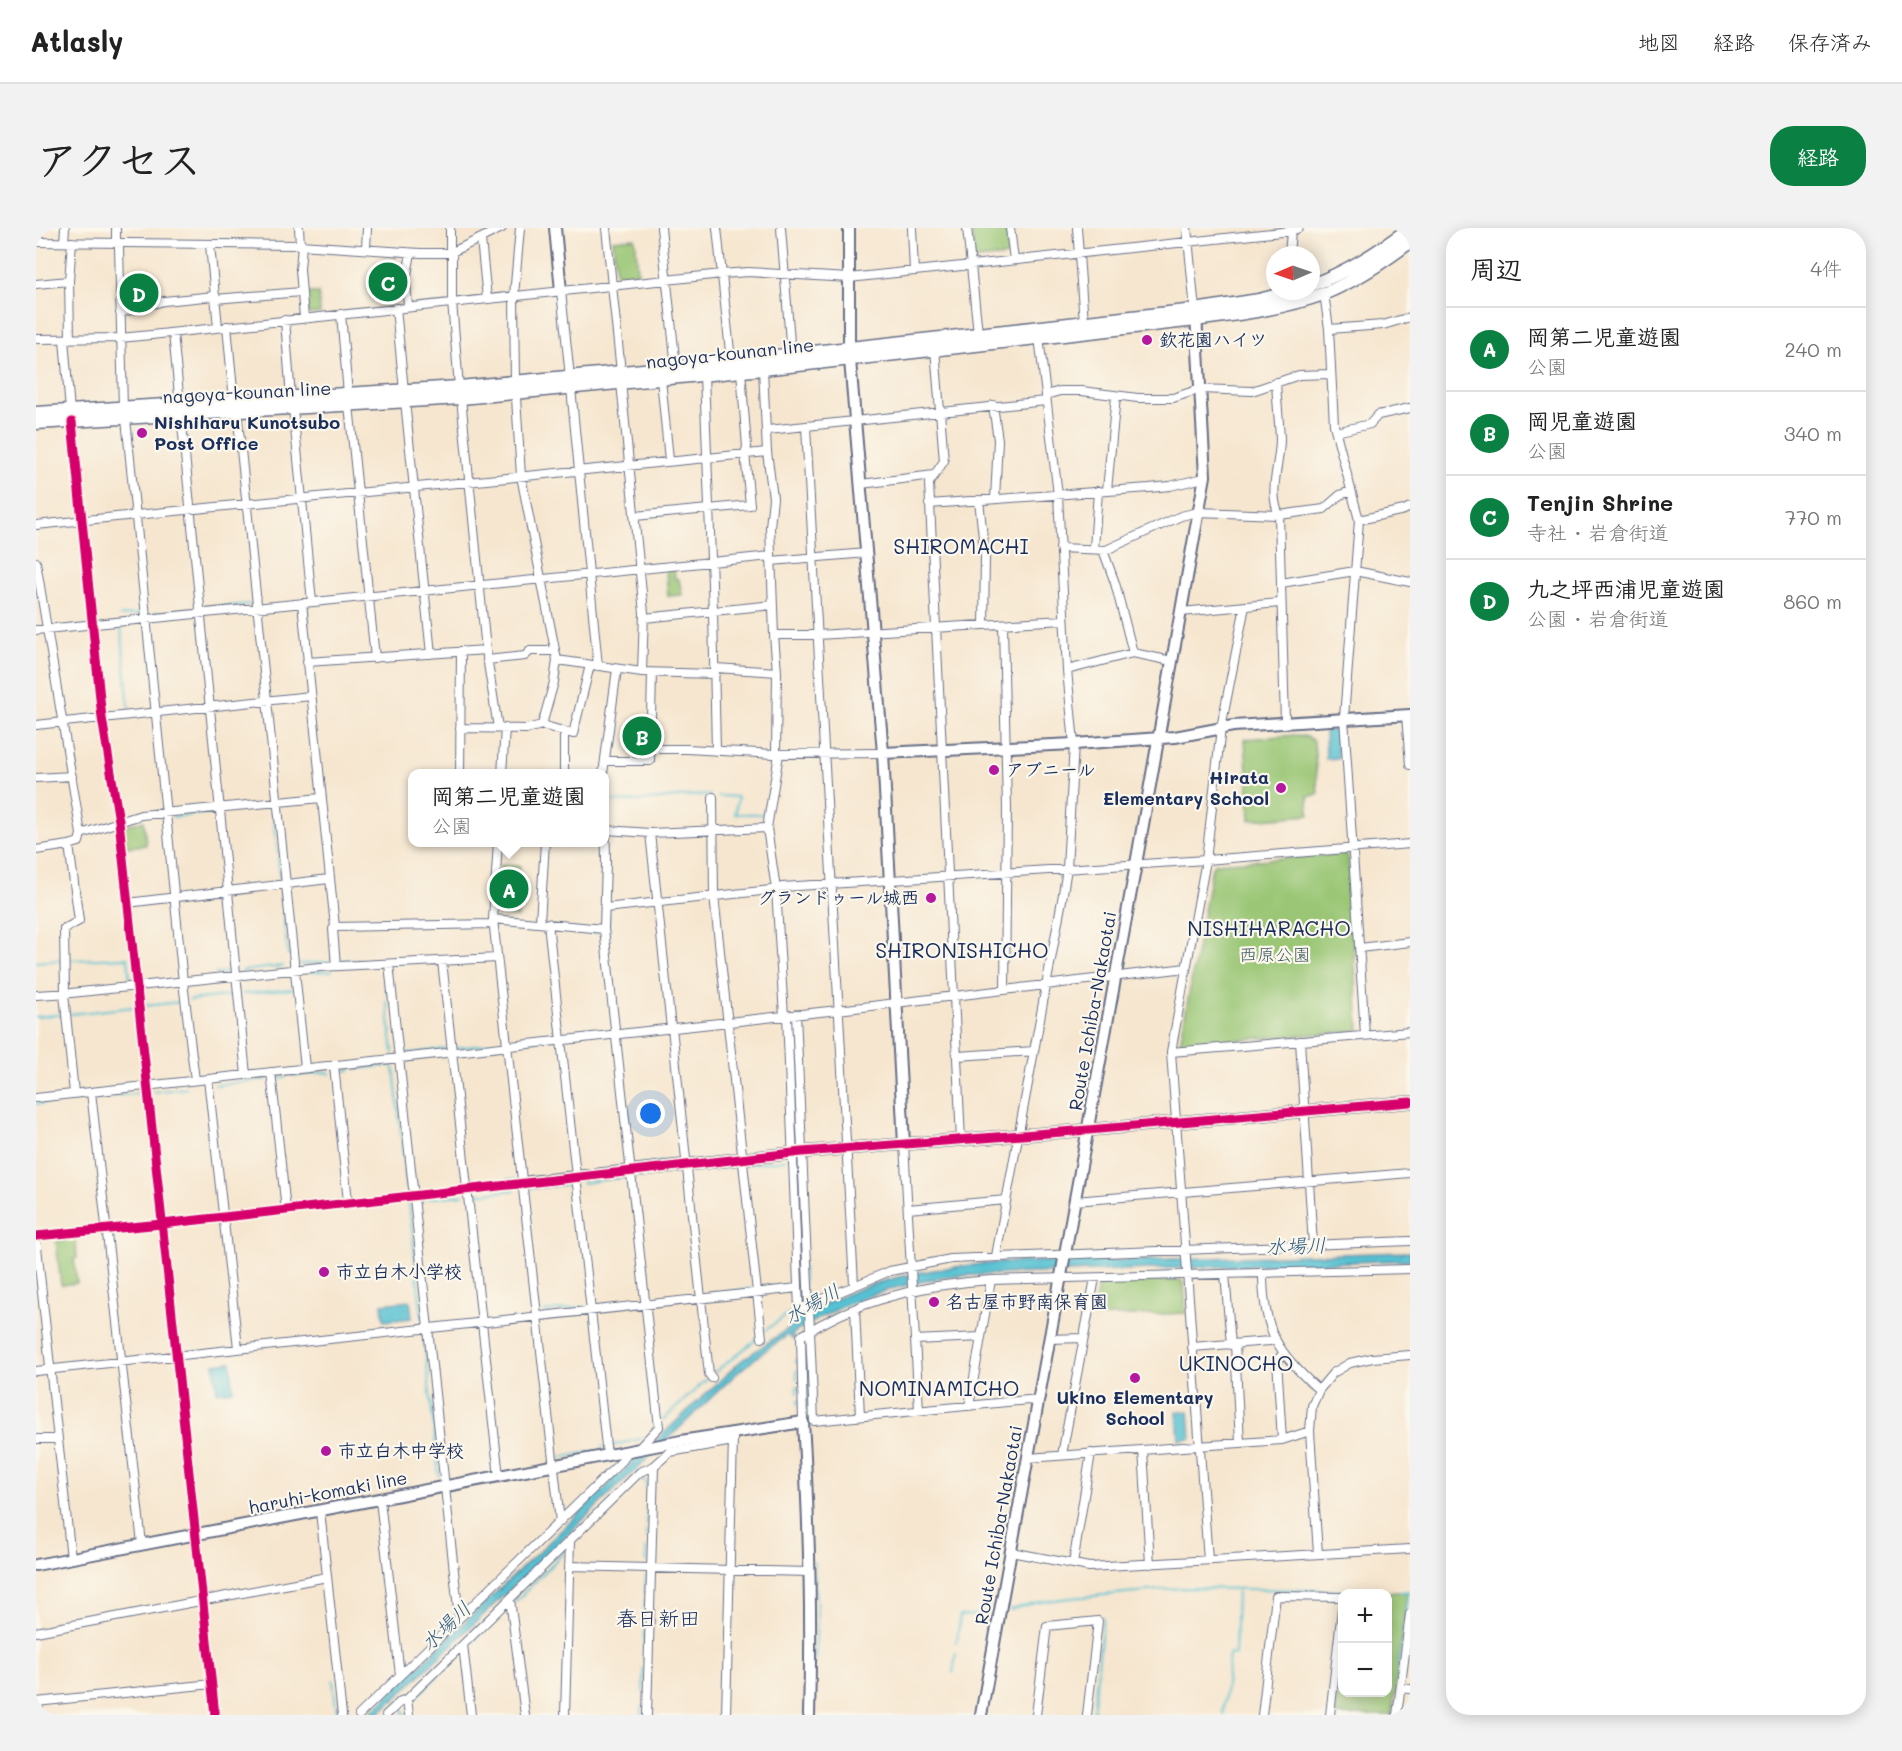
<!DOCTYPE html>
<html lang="ja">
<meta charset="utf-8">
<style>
:root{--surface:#fff;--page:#f2f2f2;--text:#222;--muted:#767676;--line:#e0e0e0;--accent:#0b8043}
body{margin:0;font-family:Mali,"Klee One",sans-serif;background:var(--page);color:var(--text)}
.controls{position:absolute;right:18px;bottom:18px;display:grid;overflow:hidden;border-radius:12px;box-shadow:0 3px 15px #0003}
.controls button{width:54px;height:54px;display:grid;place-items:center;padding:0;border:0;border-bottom:2px solid var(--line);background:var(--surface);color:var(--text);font:30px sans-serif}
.compass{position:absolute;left:1230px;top:18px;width:54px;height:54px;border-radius:50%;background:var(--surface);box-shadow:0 3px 15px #0003;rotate:268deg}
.you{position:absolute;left:615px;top:886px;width:21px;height:21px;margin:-15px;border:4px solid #fff;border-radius:50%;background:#1a73e8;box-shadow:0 0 0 9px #1a73e833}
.badge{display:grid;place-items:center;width:39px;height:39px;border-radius:50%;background:var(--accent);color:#fff;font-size:20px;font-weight:700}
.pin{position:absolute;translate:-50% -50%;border:3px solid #fff;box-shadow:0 2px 6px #0006}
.popup{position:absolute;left:372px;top:541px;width:201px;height:78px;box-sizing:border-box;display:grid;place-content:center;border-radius:12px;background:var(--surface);filter:drop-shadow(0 2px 4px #0005);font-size:20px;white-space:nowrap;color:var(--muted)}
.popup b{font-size:22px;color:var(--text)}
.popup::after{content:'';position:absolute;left:50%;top:100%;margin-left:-12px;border:12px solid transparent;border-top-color:var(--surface)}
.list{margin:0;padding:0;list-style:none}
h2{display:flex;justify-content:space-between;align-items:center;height:78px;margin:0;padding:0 24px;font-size:26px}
h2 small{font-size:20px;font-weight:400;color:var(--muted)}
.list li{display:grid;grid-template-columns:39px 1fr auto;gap:18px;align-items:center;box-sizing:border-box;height:84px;padding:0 24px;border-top:2px solid var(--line)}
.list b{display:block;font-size:22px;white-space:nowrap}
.list p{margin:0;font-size:20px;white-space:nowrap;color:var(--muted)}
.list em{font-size:20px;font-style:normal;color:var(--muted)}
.map{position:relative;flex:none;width:1374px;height:1487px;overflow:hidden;border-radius:24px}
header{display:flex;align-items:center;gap:36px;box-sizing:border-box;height:84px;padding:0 30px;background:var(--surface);border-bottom:2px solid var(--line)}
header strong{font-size:28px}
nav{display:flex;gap:33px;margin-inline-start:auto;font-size:21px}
.intro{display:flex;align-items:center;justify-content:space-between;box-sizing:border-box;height:144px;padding:0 36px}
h1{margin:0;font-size:42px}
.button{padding:15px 27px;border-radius:24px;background:var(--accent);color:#fff;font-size:21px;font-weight:700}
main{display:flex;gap:36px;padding:0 36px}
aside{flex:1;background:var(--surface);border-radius:24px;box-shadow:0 3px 15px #0003}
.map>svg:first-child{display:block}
.green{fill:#9ac674;stroke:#5a7a69;stroke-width:1.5}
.water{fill:#57c1d2;stroke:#397898;stroke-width:1.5}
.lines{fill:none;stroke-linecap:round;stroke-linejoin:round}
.stream{stroke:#57c1d2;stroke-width:2}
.street-casing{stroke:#686f86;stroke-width:10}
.secondary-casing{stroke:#686f86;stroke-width:14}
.primary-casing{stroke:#686f86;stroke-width:15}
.street{stroke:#fff;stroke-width:8}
.secondary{stroke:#fff;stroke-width:10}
.primary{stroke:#fff;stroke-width:12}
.cycleway-casing{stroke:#fbf7ec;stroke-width:13}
.cycleway{stroke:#d6006c;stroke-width:9}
.poi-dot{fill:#b5179e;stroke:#fbf7ec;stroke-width:2}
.labels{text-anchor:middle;stroke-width:4.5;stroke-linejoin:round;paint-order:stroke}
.poi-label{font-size:18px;font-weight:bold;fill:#1b2f5e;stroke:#fbf7ec;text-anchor:start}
.street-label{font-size:18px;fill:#1b2f5e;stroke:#fbf7ec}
.park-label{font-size:18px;fill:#415c65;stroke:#fbf7ec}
.water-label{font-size:20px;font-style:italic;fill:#2d5b81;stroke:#fbf7ec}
.quarter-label{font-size:21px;fill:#1b2f5e;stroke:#fbf7ec}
</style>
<header>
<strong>Atlasly</strong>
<nav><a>地図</a><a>経路</a><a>保存済み</a></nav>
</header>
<div class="intro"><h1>アクセス</h1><a class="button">経路</a></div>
<main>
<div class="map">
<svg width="1374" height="1487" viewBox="0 0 1374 1487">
<rect width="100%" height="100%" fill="#fbf7ec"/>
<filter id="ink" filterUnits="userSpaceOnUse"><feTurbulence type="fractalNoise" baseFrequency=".0167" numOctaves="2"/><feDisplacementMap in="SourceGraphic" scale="12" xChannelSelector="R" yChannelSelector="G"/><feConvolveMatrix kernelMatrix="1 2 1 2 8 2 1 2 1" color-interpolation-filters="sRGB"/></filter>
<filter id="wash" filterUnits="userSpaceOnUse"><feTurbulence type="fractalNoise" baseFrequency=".008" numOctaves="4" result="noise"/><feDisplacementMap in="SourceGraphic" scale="24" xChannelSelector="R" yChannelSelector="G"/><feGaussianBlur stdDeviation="1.35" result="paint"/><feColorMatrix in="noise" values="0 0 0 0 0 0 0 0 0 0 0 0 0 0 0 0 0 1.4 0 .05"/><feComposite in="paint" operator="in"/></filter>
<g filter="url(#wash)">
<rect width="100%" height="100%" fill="#f6e6cf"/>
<path class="green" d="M935,0H970L973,26L971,28L941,31L938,29Z
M599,10L602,44L580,46L577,12Z
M118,52L119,73L101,75V77L88,81V57Z
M270,65H283L284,85L272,86Z
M638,341L639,351H643L646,367L632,368L630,342Z
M598,498H613V517L610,520H598Z
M1259,507L1272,509L1278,514L1282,567L1272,568L1273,587L1214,592L1209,511Z
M108,593L110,617L89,619L88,600L90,597Z
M1309,626L1312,628L1323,800L1321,803L1144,816L1176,639L1179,635Z
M464,637L484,638L482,689L462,687L461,685Z
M39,1011L41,1030L38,1031L41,1055L25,1057L20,1013Z
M1144,1052L1148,1055L1150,1085L1056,1089L1062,1059L1068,1055Z
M1371,1364L1356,1487H1299L1306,1423V1464H1352V1366L1332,1365Z"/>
<path class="water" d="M1300,502L1302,530L1290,531L1289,503Z
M1374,1024V1032L915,1048C851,1059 811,1072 756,1106L758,1110L756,1111L752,1107L730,1122L702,1144L360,1470L359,1473L357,1472L341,1487H332L577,1253L575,1250L578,1247L581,1249L705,1133L759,1096L761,1088L765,1090C865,1025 991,1035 1105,1032C1195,1029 1284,1027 1374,1024Z
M374,1073L376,1090L348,1093L346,1076Z
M195,1134L197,1162L181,1164L178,1136Z
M1153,1183L1155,1211L1143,1212L1141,1184Z"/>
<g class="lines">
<path class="stream" d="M271,379L272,395
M171,380L213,376
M118,385L159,382
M84,388L105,386
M85,398L93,481
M273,405L276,431
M682,568L702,569L699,586H730
M572,573C606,576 640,567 674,567
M237,582L240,610
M137,589L179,584
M240,614L242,625
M242,629L243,639
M243,642L244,651
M245,663L247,680
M247,685L250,714
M518,700L562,705
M572,707L573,684
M251,717L252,727
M32,732L92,730L94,753
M321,732H326
M333,732H336
M306,733L317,732
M0,734L24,732
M264,736L296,734V729
M348,740L351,766
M206,743L247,738
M272,744L296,743
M179,746L195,744
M207,766L256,761
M154,772L199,767
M351,773L352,781
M107,778L144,774
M352,783L357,825
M34,786L98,779
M0,789L27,786
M757,799L762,918
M477,814L520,809
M421,820L464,815
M366,824L368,826L410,821
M321,841L354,837L358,840L371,960
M301,845L303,843L315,842
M257,848L292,844L294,846
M242,850L250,849
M179,857L231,851
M116,864L151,860
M60,870L105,865
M0,876L50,870
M762,930L768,1072
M599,937L645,932
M710,938L712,936L749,932
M655,944L656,942L704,938
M472,951H479
M598,951L600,948L646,943L648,945
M546,955L590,949L593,951
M494,960L535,956
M439,966L479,962
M386,971L427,967
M373,975L386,1091
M726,1060L747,1058
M670,1066L716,1061
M613,1072L660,1067
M559,1078L604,1073
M508,1084L550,1079
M730,1102L753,1085
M388,1111L403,1248
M770,1123L774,1223
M760,1131V1135
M761,1142V1151
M679,1144L722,1110
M761,1158V1165
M762,1172V1176
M627,1192L671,1151
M575,1218L607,1210
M522,1230L564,1222L567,1218
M598,1240L610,1255L611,1263
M611,1297V1278
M610,1310V1303
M610,1334V1319
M778,1334L781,1388L779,1436
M1364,1364L1374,1363
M609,1366L610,1347
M479,1374L529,1323
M974,1382L998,1375L1025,1371L1144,1360L1288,1362L1323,1365
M608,1397L609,1371
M921,1414L924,1388L953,1386
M432,1419L470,1382
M608,1420V1402
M608,1432V1425
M917,1445L920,1425
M297,1452L301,1487
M1361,1453L1372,1363
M607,1464V1441
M376,1473L423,1428
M365,1478L369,1487
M606,1487V1479
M1057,1487L1067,1389
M1187,1487L1193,1426L1199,1427L1201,1363"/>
</g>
</g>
<g filter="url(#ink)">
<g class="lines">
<g class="street-casing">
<path id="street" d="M80,0V12L83,19L87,180L90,191L147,754L159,852
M263,0L264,17
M414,0V25
M570,0L585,144
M625,0L640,139
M681,0L695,133
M745,0L755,127
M876,0L878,43
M931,0L942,105
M974,0L978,32
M1041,0L1048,94
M1151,0L1159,82
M445,11L451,71
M0,14L264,17L384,25H414L466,0
M28,14L29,0
M174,17L182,99
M266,17L264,41L268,90
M330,21L331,0
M416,25V74L423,159
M1253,27L1255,3
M0,56L33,53
M525,63L534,149
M1288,65L1293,101L1298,197L1323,292L1308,490L1329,807
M179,71L265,64
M372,79L370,52L375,25
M360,80L368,163
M84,85L128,73L179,68
M305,86L312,166
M249,92L255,170
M191,98L198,173
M1293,101L1347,97L1374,89
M137,105L144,177
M0,111L84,110L115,107L686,46L712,44L813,50L1226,6L1255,3L1263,0
M28,111L34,183
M34,111L33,53L36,14
M899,121L908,233L893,255L925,912
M727,141L731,224L737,270L734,299L738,407L741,444L740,526
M668,147L677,383L680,523
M625,151L633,232
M1240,154C1241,173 1243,192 1244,211C1244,236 1232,263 1243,287L1249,494
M585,155L608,385L606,444
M535,160L562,438
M1010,167L1024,163H1046L1102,170H1137L1164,161L1216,163L1263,147L1294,146
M425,170L450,422L462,500
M369,173L395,426
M313,177L339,430
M957,177L962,212L959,271
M257,180L276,374
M201,183L269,840
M145,186L210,847
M36,194L66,490L83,593L179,1487
M770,199L818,1056
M732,202L1010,173
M1300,204L1334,196L1342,187L1374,180
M825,256L898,247
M1071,262L1080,168
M943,272L949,328L948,397
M893,276L1113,260L1134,258L1168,250
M599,288L714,277L709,225L711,219L705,143
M1323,292L1368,282L1374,279
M0,297L731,224
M1024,320L1070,322L1145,288L1162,284L1243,287L1288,281L1304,267L1315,263
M1058,321L1062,263
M1067,322L1079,355L1097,425
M735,333L831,325
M0,334L45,606L43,614L33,617L43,693L28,701L29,766
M1245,355L1319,343L1374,354
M266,375L299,699L297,701L300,738
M1145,384L1244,375
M608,390L737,377
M967,396L971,581L969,762
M0,402L735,328
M738,407H782L1028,392
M451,432L489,428L494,423H519
M521,432L606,444L679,446
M271,434L450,422
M679,440L741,444
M1031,442L1097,425L1136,433
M1370,487L1374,537
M0,497L275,468
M506,497L537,506L554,437
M424,500L490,501L506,497L518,454L521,432L485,248L479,154L478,68L484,0
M615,521H651L738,526L847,525
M743,526L731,600L740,661L748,788
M570,533H614L616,445
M424,546L425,423
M466,546L469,500
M528,546V504
M567,546L581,441
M0,550L36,548
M677,569L678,668L726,1110
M569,573L570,634L568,701L623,1199L601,1222
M570,602L614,605L731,600
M614,605L635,800
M45,606L105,587L285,570
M462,614L457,691L524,1294
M0,622L33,617
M91,675L293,651
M569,680L735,662L746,659L1170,632L1374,616
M457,691L568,701
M504,694L509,614
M512,695L571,1227
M299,699L457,696
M1324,720L1374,714
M406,733L463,1249
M353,736L423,1390
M28,766L38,865
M0,767L35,765L284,739L461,730
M760,786L778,1193L992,1172L1002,1174
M751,787L763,1081L854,1043L915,1031L1374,1013
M636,800L673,1146L676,1150
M1264,813L1277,1017
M1135,824L1374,804
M922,828L998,823
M298,837L312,974
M235,844L250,982
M172,851L202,1120
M55,864L106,1316
M0,870L802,782L1150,740
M868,916L883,1182
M1039,973L1374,945
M872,981L970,972
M0,1008L126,996L485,955
M0,1010L35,1330
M960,1028L1026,672L1031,640L1038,516L1031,442L1022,267L1003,109
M1227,1045C1227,1102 1241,1125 1283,1162
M1189,1046L1195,1117
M819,1081L824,1188
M1013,1111L1047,1110
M879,1112L945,1109
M1199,1116L1204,1215
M1156,1119L1234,1113L1239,1110
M0,1143L762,1060
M933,1178L955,1052
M767,1194L765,1108C821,1072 889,1056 955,1052L1374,1041
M0,1211H21
M1246,1212L1241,1132L1247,1126
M1107,1222L1114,1336
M1026,1227L1059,1050
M992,1230L1246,1212L1274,1203
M344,1272L364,1447
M284,1283L306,1487
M975,1324L1053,1339L1374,1321
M1282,1326L1274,1203L1276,1178L1283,1162L1297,1145L1314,1135L1336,1130L1374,1127
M1172,1332L1135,824L1170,632L1185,500L1209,378
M1037,1336L1055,1225
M533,1338L774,1344
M474,1371L489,1487
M0,1404L291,1349
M427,1417L435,1487
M1365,1460L1374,1461
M371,1471L373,1487
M0,1474L176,1456
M2,1474L3,1487
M323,1487L587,1232L592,1223
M350,1487L365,1473L371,1471L604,1244L618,1238L634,1224L697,1213
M529,1487L534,1312
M611,1487L618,1238
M690,1487L697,1210
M1000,1487L1011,1398L1062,1393L1051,1487
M1226,1487L1240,1368L1306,1369
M1294,1487L1306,1381
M1361,1487L1374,1386"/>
</g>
<g class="secondary-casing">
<path id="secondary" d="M519,0L525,63
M813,0V120L847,525L868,916
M847,525L1038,516L1139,509L1197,498L1374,487
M485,955L766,924L1052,902L1374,874
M0,1337L645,1213L767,1194C773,1291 776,1389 773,1487
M945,1487L1100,636L1169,248L1160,86"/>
</g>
<g class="primary-casing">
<path id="primary" d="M1275,57C1312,44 1343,23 1374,0
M0,185L423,159L640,139L1159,82L1223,72L1257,63
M0,195L425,170L727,141L1160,92C1203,86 1246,81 1287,66C1318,54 1347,34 1374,14"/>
</g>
<use href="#street" class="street"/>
<use href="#secondary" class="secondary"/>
<use href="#primary" class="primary"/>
<g class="cycleway-casing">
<path id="cycleway" d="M36,194L66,490L83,593L179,1487
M0,1008L126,996L766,924L1052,902L1374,874"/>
</g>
<use href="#cycleway" class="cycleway"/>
</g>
</g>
<g class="poi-dot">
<circle cx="1111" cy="112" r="6"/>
<circle cx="106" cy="205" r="6"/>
<circle cx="958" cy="542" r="6"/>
<circle cx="1245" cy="560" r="6"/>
<circle cx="895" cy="670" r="6"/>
<circle cx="288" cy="1044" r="6"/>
<circle cx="898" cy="1074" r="6"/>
<circle cx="1099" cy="1150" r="6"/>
<circle cx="290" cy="1223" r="6"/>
</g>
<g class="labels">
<g class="poi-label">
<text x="1123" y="118">欽花園ハイツ</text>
<text x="118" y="201">Nishiharu Kunotsubo<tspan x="118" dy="21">Post Office</tspan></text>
<text x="970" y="548">アブニール</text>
<text x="1233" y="556" text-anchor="end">Hirata<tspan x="1233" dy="21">Elementary School</tspan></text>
<text x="883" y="676" text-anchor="end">グランドゥール城西</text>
<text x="300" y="1050">市立白木小学校</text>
<text x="910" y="1080">名古屋市野南保育園</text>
<text x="1099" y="1176" text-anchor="middle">Ukino Elementary<tspan x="1099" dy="21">School</tspan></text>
<text x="302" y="1229">市立白木中学校</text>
</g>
<g class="street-label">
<text transform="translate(694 126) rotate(-6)" y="6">nagoya-kounan line</text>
<text transform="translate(211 165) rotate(-3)" y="6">nagoya-kounan line</text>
<text transform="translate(1057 783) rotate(-80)" y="6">Route Ichiba-Nakaotai</text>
<text transform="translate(292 1265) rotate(-11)" y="6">haruhi-komaki line</text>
<text transform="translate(963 1297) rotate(-80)" y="6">Route Ichiba-Nakaotai</text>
</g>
<g class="park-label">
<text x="1239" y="733">西原公園</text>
</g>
<g class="water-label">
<text transform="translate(1260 1018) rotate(-2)" y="7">水場川</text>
<text transform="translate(776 1076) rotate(-29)" y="7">水場川</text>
<text transform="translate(410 1398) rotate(-44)" y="7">水場川</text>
</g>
<g class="quarter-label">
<text x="925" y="326">SHIROMACHI</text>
<text x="1233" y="708">NISHIHARACHO</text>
<text x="926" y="730">SHIRONISHICHO</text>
<text x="1200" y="1143">UKINOCHO</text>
<text x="903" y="1168">NOMINAMICHO</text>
<text x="622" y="1398">春日新田</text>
</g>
</g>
</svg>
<div class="controls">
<button>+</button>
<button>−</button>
</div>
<svg class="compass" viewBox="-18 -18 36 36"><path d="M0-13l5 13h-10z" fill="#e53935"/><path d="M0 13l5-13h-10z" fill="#767676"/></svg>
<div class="you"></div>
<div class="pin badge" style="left:473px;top:661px">A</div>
<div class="popup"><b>岡第二児童遊園</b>公園</div>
<div class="pin badge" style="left:606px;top:508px">B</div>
<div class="pin badge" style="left:352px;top:54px">C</div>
<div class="pin badge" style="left:103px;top:65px">D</div>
</div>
<aside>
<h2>周辺<small>4件</small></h2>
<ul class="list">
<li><span class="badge">A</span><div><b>岡第二児童遊園</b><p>公園</p></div><em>240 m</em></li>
<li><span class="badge">B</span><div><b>岡児童遊園</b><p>公園</p></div><em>340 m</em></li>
<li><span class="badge">C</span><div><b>Tenjin Shrine</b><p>寺社 · 岩倉街道</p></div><em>770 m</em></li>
<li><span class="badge">D</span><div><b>九之坪西浦児童遊園</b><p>公園 · 岩倉街道</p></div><em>860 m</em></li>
</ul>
</aside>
</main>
